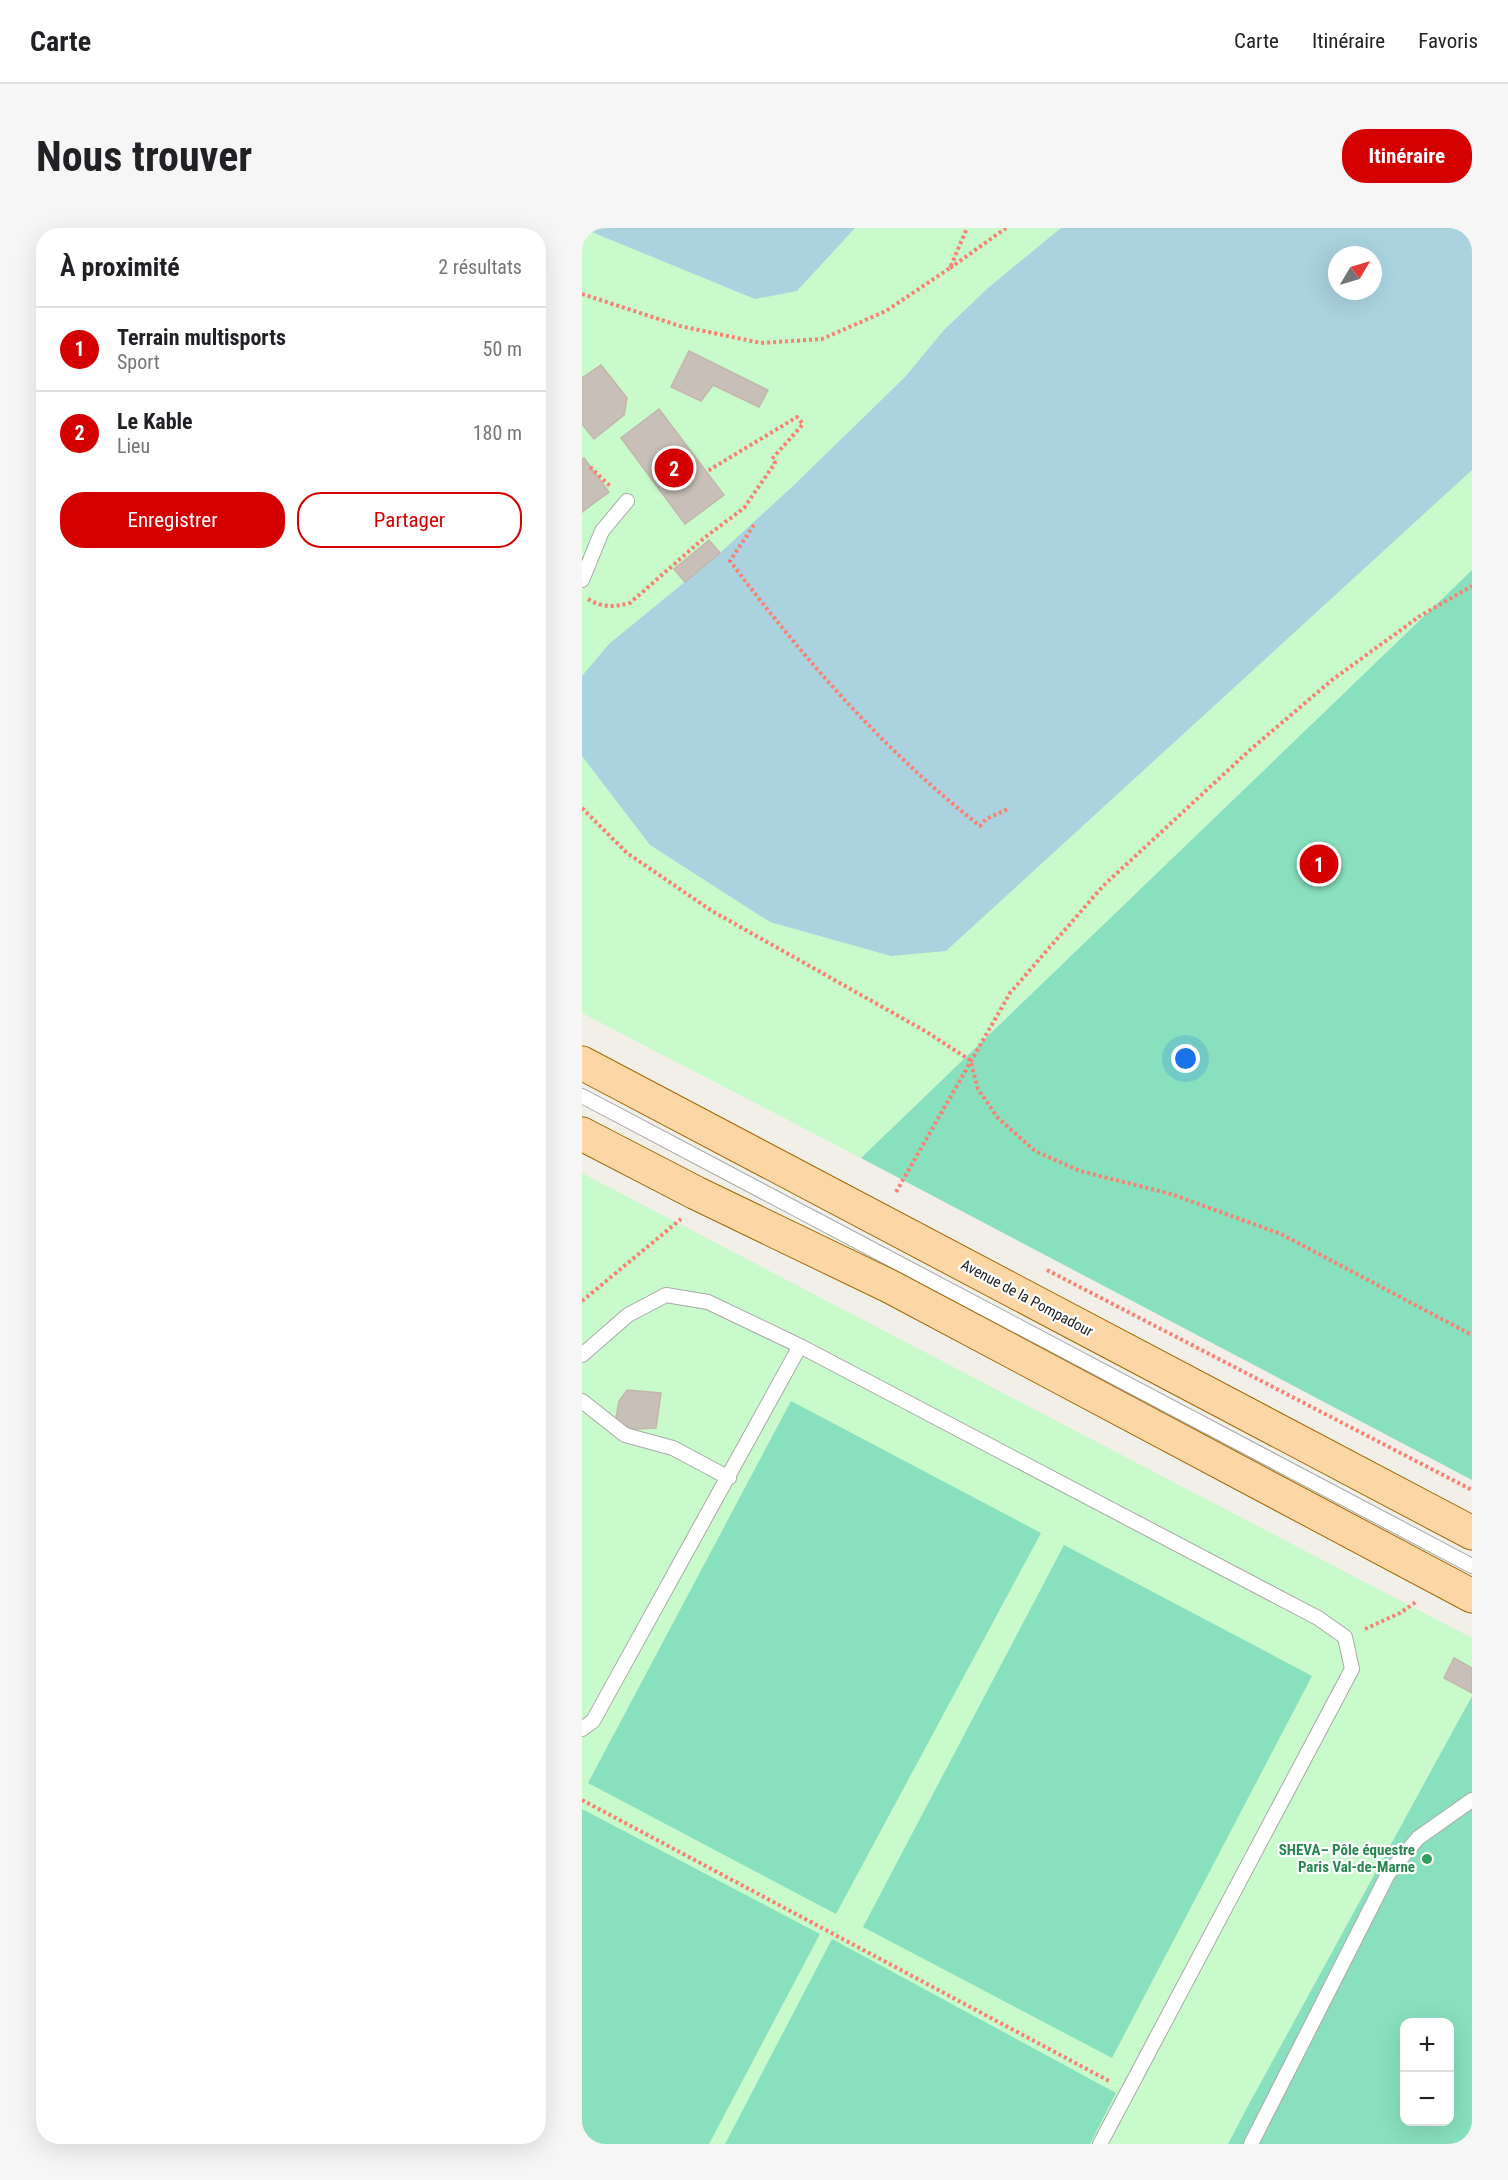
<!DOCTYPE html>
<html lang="fr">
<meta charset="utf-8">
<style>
:root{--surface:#fff;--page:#f6f6f6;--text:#202124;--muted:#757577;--line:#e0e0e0;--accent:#d40000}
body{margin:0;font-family:"Roboto Condensed",sans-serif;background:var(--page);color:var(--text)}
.controls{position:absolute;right:18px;bottom:18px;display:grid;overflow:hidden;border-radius:12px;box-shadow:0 6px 24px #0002}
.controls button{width:54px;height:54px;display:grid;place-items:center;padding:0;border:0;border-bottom:2px solid var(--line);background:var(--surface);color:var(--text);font:30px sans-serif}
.compass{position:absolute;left:746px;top:18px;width:54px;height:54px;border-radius:50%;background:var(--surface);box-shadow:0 6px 24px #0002;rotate:52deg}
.you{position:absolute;left:604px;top:831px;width:21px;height:21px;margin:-15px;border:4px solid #fff;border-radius:50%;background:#1a73e8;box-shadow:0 0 0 9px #1a73e833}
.badge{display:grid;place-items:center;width:39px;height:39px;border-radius:50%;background:var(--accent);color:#fff;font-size:20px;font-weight:700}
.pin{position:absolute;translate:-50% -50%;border:3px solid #fff;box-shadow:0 2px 6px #0006}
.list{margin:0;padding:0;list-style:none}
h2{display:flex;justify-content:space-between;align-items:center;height:78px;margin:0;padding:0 24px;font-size:26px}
h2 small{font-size:20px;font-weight:400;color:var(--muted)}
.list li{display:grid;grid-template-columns:39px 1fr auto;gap:18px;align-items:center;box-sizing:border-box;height:84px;padding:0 24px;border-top:2px solid var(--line)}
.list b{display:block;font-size:22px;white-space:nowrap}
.list p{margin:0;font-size:20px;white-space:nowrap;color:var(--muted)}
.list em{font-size:20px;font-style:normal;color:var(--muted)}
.actions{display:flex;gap:12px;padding:18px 24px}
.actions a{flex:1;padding:14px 0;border:2px solid var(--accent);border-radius:24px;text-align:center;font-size:21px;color:var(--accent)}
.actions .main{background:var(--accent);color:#fff}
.map{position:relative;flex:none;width:890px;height:1916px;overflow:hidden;border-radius:24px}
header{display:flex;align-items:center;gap:36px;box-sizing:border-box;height:84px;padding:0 30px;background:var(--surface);border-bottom:2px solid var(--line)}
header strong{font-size:28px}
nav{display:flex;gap:33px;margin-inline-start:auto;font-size:21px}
.intro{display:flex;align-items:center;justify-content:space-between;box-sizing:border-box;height:144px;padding:0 36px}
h1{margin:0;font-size:42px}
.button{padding:15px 27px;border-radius:24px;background:var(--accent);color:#fff;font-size:21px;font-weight:700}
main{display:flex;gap:36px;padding:0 36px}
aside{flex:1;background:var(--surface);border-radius:24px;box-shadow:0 6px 24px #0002}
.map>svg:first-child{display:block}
.park{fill:#c8facc;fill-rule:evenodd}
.pitch{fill:#88e0be;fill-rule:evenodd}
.water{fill:#aad3df;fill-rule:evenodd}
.building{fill:#c7bfb8;stroke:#c4b6ab;stroke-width:1.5}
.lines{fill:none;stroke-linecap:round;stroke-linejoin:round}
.lane-casing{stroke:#a9a9a9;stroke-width:16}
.primary-casing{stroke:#a06b00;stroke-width:35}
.path{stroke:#fa8072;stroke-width:4;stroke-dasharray:3 3;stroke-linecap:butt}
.lane{stroke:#fff;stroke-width:14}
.primary{stroke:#fcd6a4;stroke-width:33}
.leisure-dot{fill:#2e9e5b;stroke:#fff;stroke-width:2}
.labels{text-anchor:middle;stroke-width:4.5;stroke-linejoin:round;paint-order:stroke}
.street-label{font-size:15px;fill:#222;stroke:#fff}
.leisure-label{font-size:15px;font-weight:bold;fill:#27864d;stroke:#fff;text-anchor:end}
</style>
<header>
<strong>Carte</strong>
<nav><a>Carte</a><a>Itinéraire</a><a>Favoris</a></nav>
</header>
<div class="intro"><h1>Nous trouver</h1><a class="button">Itinéraire</a></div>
<main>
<aside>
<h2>À proximité<small>2 résultats</small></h2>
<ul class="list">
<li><span class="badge">1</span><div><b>Terrain multisports</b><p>Sport</p></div><em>50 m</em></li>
<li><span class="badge">2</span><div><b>Le Kable</b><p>Lieu</p></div><em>180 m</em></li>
</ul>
<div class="actions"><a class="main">Enregistrer</a><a>Partager</a></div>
</aside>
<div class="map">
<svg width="890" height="1916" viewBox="0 0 890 1916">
<rect width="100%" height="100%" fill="#f2efe9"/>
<path class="park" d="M0,0H890V342L279,930L0,785ZM755,27H791V63H755Z
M0,945L890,1410V1468L646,1916H0Z"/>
<path class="pitch" d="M890,342V1252L279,930Z
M209,1173L459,1305L254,1686L6,1555Z
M482,1317L730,1448L530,1830L281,1699Z
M890,1468V1916H646L667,1876ZM822,1794H868V1894H822Z
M0,1581L238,1706L127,1916H0Z
M250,1711L534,1865L508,1916H143Z"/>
<path class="water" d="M0,0H273L215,63L173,71Z
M479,0H890V242L364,723L309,728L188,694L68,617L0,528V448L27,416L138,325L211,258L323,149L362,102L406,60ZM755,27H791V63H755Z"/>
<path class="building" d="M107,123L186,162L177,179L131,157L119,173L89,159Z
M19,137L45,170L42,187L12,211L0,196V150Z
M77,181L142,267L103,296L39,210Z
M2,230L27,264L0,284V232Z
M127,312L138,325L103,354L92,341Z
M45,1162L79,1165L74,1200L53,1201L33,1195L37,1173Z
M872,1430L890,1440V1465L862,1450Z"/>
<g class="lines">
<g class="lane-casing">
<path id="lane" d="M0,352L20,303L45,273
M0,868L890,1338
M0,1127L46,1087L84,1067L126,1074L218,1118L736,1390L763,1409L770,1441L518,1916
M0,1173L43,1207L91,1220L147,1250
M0,1501L11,1493L218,1118
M669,1916L806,1646L836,1610L890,1572"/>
</g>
<g class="primary-casing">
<path id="primary" d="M0,835L890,1305
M0,906L114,965L309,1059L890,1368"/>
</g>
<path class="path" d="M368,40L424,0
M0,66L98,98L179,115L240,111L304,83L368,40L385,0
M8,239L29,259
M172,297L148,333C222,431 301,522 398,598L404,591L426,581
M6,371C21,380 32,379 48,375L122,310L162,280L193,235L190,231L221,196L215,189L124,244
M0,580L45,625L130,683L343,803L388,832L396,861L415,889L453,923L498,943L589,966L699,1006L890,1107
M314,964L428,765L521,658L669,521L750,452L838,388L890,358
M465,1042L890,1262
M0,1073L99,991
M783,1401L818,1385L834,1374
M0,1572L529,1854"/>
<use href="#lane" class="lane"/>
<use href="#primary" class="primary"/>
</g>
<circle class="leisure-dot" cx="845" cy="1631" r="6"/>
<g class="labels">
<g class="street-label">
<text transform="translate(445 1070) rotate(28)" y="5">Avenue de la Pompadour</text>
</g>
<g class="leisure-label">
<text x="833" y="1627">SHEVA– Pôle équestre<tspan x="833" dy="17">Paris Val-de-Marne</tspan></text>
</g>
</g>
</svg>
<div class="controls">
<button>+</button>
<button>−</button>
</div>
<svg class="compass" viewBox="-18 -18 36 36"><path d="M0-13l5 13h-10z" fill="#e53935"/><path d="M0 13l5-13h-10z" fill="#757577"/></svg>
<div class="you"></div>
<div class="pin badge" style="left:737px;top:636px">1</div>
<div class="pin badge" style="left:92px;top:240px">2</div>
</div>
</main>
